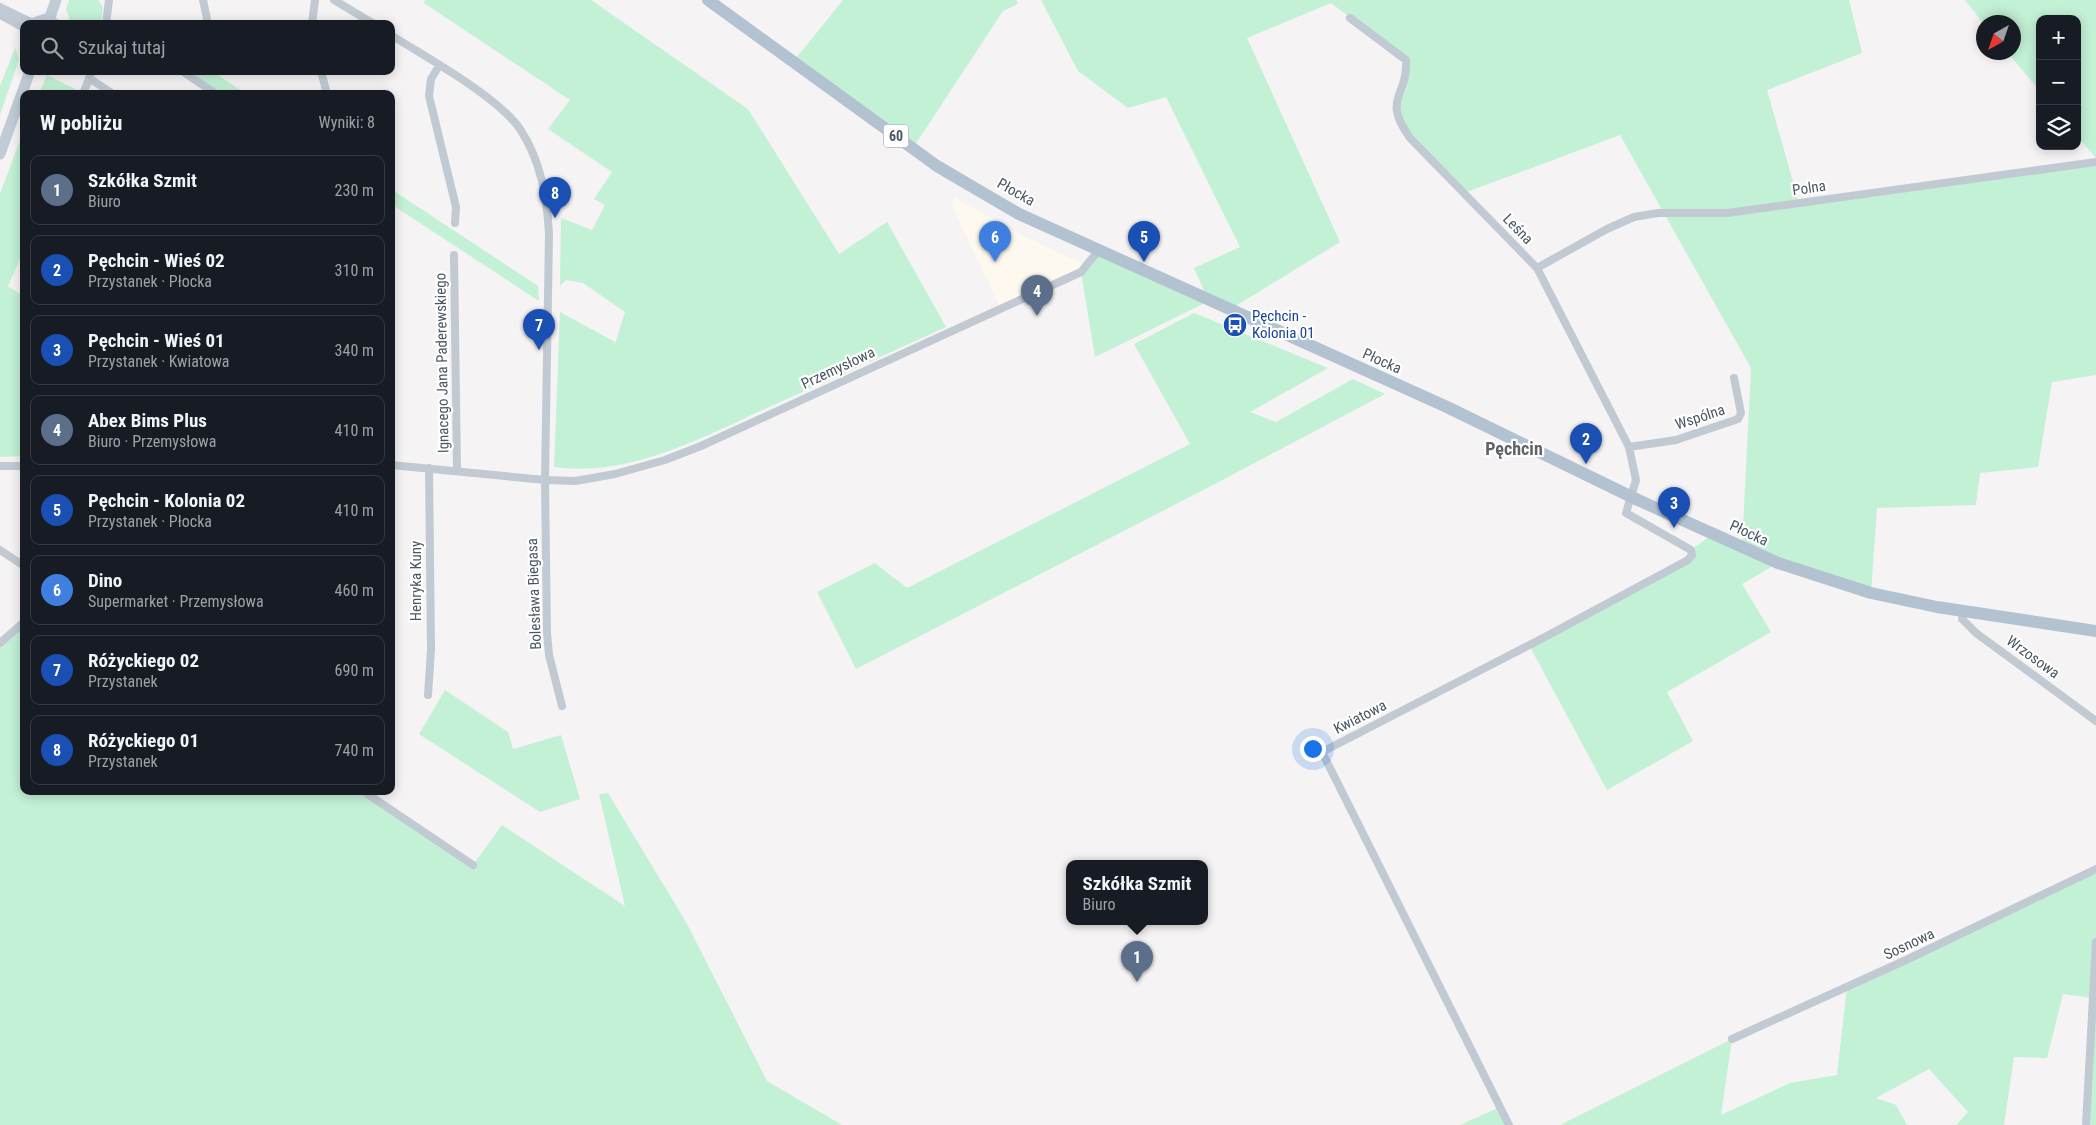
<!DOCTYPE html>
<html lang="pl">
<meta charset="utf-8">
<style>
:root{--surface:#171b24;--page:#20242c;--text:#f1f3f6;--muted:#9ea1a6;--line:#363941;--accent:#ea580c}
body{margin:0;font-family:"Roboto Condensed",sans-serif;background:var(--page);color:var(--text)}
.controls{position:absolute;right:15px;top:15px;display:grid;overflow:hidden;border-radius:10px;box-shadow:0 2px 12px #0003}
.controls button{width:45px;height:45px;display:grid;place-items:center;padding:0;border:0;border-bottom:1px solid var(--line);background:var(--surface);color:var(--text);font:25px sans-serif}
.compass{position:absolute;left:1976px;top:15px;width:45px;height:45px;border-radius:50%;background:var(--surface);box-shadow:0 2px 12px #0003;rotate:220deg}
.you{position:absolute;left:1312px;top:748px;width:18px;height:18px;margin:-12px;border:4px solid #fff;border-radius:50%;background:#1a73e8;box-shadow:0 0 0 8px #1a73e833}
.badge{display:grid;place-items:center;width:32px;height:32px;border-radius:50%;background:var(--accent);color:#fff;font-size:16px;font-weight:700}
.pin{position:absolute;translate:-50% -41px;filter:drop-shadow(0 1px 2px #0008)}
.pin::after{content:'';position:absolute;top:26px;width:18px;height:15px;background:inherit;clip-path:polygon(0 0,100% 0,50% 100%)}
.popup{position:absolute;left:1066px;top:860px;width:142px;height:65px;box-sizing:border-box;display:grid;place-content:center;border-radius:10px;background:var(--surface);filter:drop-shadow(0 1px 4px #0005);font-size:16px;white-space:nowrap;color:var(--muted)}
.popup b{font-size:19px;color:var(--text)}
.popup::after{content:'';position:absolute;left:50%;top:100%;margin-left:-10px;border:10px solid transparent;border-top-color:var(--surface)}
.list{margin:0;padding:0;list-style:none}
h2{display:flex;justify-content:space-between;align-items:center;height:65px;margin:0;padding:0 20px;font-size:21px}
h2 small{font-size:16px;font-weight:400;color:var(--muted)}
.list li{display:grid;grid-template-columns:32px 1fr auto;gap:15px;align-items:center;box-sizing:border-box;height:70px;margin:0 10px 10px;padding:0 10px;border:1px solid var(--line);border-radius:10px}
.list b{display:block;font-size:19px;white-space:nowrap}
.list p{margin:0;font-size:16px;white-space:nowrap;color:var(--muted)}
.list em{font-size:16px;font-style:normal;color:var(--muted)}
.icon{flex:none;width:28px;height:28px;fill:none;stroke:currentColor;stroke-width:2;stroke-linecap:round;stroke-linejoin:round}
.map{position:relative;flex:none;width:2096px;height:1125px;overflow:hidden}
.search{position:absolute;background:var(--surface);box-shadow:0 2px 12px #0003;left:20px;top:20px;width:375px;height:55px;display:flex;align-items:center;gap:12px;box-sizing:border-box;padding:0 18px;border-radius:10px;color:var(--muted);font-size:19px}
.panel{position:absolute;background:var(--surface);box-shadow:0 2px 12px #0003;left:20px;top:90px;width:375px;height:705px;border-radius:10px}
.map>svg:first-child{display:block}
.commercial{fill:#fdf9ef}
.green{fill:#c3f1d5}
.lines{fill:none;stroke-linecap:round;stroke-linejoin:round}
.street{stroke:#c1cad2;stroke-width:8}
.secondary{stroke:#c1cbd6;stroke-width:11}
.primary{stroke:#b3c2d1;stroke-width:12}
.labels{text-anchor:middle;stroke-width:4.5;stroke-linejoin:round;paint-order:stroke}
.shield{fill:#fff;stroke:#808990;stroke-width:1}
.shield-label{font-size:14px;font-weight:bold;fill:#4a5661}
.street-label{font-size:15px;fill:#4a5661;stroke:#fff}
.transit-label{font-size:15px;fill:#164399;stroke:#fff;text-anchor:start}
.quarter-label{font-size:18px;font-weight:bold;fill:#5f6368;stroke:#fff}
</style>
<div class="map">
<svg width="2096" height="1125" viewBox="0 0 2096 1125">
<rect width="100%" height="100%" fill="#f5f3f3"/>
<path class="commercial" d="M954,197L1013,231L1081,263V272L1001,309L952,206Z"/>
<path class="green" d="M69,0H98L103,7L101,24H71L66,9Z
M425,0H591L748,109L839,254L887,222L946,327C891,352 836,377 780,402C710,433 634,478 554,467L560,312L615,342V344L625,312L583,283L566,280L560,286L561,218L592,230L605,205L594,199L612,172L548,129L570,100L424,3Z
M843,0H1016L1018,4L1003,11L913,148L793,62Z
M1041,0H1849L1862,53L1767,90L1799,203L2096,162V375L2052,382L2038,467L1980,473L1976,505L1877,508L1871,593L1778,563L1742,584L1771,632L1667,692L1693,741L1607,790L1529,645L1688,560L1691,550L1713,534L1742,547L1751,368L1620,135L1464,193L1410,138L1395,109L1406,60L1331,3L1247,38L1340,242L1229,310L1209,301L1095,357L1081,272L1098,251L1208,300L1194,268L1240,247L1166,97L1128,108L1078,71Z
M1965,0H2096V158L2077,136V19H2040V91L2008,53L2014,52V22L1983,23Z
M15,48L19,59L0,115V86Z
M188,71H212L246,94H223Z
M47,75L79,91L78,94H39Z
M24,130V250L8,286L24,297V456L0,457V194Z
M391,189L538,286L539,301L391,204Z
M1194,313L1328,368L1250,412L1276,422L1353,379L1385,394L1213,485L856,669L817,592L875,563L907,588L1190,444L1134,344Z
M24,622V791H363L473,865L502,825L625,906L599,794L608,793L686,922L767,1081L842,1125H0V643Z
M445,690L508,732L513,749L561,735L580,799L540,812L419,734Z
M2096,869V1125H2086L2092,998L2063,994L2047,1058L2014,1057L2004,1125H1956L1968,1112L1929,1069L1876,1098L1896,1105L1907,1125H1560L1732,1039L1721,1115L1790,1083L1837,1075L1847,987Z
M1500,1107L1509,1125H1460Z"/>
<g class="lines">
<path class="street" d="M203,0L208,24
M334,0L374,24
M0,7L33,23
M0,15L24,28
M1350,18L1406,60C1408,98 1381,97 1410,138L1537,268L1629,447L1636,480L1626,513L1691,550L1692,555L1688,560L1543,638L1322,752L1509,1125
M106,24L109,0
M312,24L315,0
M391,35C427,58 497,96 520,129C541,161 547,197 549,234L545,480L547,633L549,655L562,706
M439,66L431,79L429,96L456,207L455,223
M182,71L216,94
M321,71L327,94
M89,78L113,94
M83,94L92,71
M454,255L457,470
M1537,268L1607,229L1634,217L1658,213H1727L2096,162
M1629,447L1676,440L1738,419L1741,413L1734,378
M391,465L545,480L575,481L615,474L665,460L701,446L1081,272L1098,251
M0,466H24
M0,550L24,566
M1962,610V619L1976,633L2096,721
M0,643L24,622
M428,695L431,650L429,468
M363,791L473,865
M1732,1039L1906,960L2096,869
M2086,1125L2096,942"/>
<path class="secondary" d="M49,20L56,0
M32,24L46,19L55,24
M0,154L30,71"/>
<path class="primary" d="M708,0L937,166L1019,214L1447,407L1638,500L1778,563L1871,593L1937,607L2096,631"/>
</g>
<defs>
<g id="bus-disc" transform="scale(1.25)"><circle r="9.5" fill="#1a4fb4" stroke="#fff"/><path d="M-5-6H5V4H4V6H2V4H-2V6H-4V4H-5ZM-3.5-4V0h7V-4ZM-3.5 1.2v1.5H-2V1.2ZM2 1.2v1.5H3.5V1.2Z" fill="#fff"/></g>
</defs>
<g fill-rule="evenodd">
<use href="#bus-disc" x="1235" y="325"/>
</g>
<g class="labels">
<rect class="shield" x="883.5" y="124.5" width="25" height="23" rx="4"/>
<g class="shield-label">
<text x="896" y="141">60</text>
</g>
<g class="street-label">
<text transform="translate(1809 188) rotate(-8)" y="5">Polna</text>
<text transform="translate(1016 192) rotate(29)" y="5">Płocka</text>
<text transform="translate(1518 229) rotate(46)" y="5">Leśna</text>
<text transform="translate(1382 361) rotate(24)" y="5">Płocka</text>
<text transform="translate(442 363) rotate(-91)" y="5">Ignacego Jana Paderewskiego</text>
<text transform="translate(838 368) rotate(-25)" y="5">Przemysłowa</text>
<text transform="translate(1700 417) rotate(-18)" y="5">Wspólna</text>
<text transform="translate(1749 533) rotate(25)" y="5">Płocka</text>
<text transform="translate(416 581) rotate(-90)" y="5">Henryka Kuny</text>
<text transform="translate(534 594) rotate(-92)" y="5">Bolesława Biegasa</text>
<text transform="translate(2033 657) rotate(36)" y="5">Wrzosowa</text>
<text transform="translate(1360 717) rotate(-27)" y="5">Kwiatowa</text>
<text transform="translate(1909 944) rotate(-25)" y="5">Sosnowa</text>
</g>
<g class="transit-label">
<text x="1252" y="321">Pęchcin -<tspan x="1252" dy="17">Kolonia 01</tspan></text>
</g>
<g class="quarter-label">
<text x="1514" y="455">Pęchcin</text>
</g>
</g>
</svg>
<div class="controls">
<button>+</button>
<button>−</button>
<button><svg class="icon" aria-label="layers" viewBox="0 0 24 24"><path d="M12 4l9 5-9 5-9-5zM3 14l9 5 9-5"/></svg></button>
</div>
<svg class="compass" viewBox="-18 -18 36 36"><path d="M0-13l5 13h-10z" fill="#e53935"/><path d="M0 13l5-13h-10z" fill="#9ea1a6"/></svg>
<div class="you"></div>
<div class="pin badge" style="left:1137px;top:982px;background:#5c6f8a">1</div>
<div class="popup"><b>Szkółka Szmit</b>Biuro</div>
<div class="pin badge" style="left:1586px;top:464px;background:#1a4fb4">2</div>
<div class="pin badge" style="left:1674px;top:528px;background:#1a4fb4">3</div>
<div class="pin badge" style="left:1037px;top:316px;background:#5c6f8a">4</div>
<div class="pin badge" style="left:1144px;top:262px;background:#1a4fb4">5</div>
<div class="pin badge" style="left:995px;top:262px;background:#3f7fe0">6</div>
<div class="pin badge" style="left:539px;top:350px;background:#1a4fb4">7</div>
<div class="pin badge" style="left:555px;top:218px;background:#1a4fb4">8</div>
<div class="search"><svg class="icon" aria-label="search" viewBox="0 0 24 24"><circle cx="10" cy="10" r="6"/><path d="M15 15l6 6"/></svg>Szukaj tutaj</div>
<section class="panel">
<h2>W pobliżu<small>Wyniki: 8</small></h2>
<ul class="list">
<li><span class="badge" style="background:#5c6f8a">1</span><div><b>Szkółka Szmit</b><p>Biuro</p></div><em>230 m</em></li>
<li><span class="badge" style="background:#1a4fb4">2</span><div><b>Pęchcin - Wieś 02</b><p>Przystanek · Płocka</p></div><em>310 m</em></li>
<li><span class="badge" style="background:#1a4fb4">3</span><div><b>Pęchcin - Wieś 01</b><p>Przystanek · Kwiatowa</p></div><em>340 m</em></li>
<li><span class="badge" style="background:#5c6f8a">4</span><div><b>Abex Bims Plus</b><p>Biuro · Przemysłowa</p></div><em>410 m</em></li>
<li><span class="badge" style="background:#1a4fb4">5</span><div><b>Pęchcin - Kolonia 02</b><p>Przystanek · Płocka</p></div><em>410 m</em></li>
<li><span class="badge" style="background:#3f7fe0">6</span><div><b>Dino</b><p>Supermarket · Przemysłowa</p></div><em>460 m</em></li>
<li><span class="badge" style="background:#1a4fb4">7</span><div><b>Różyckiego 02</b><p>Przystanek</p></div><em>690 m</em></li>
<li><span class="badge" style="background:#1a4fb4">8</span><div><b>Różyckiego 01</b><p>Przystanek</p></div><em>740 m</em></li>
</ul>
</section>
</div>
